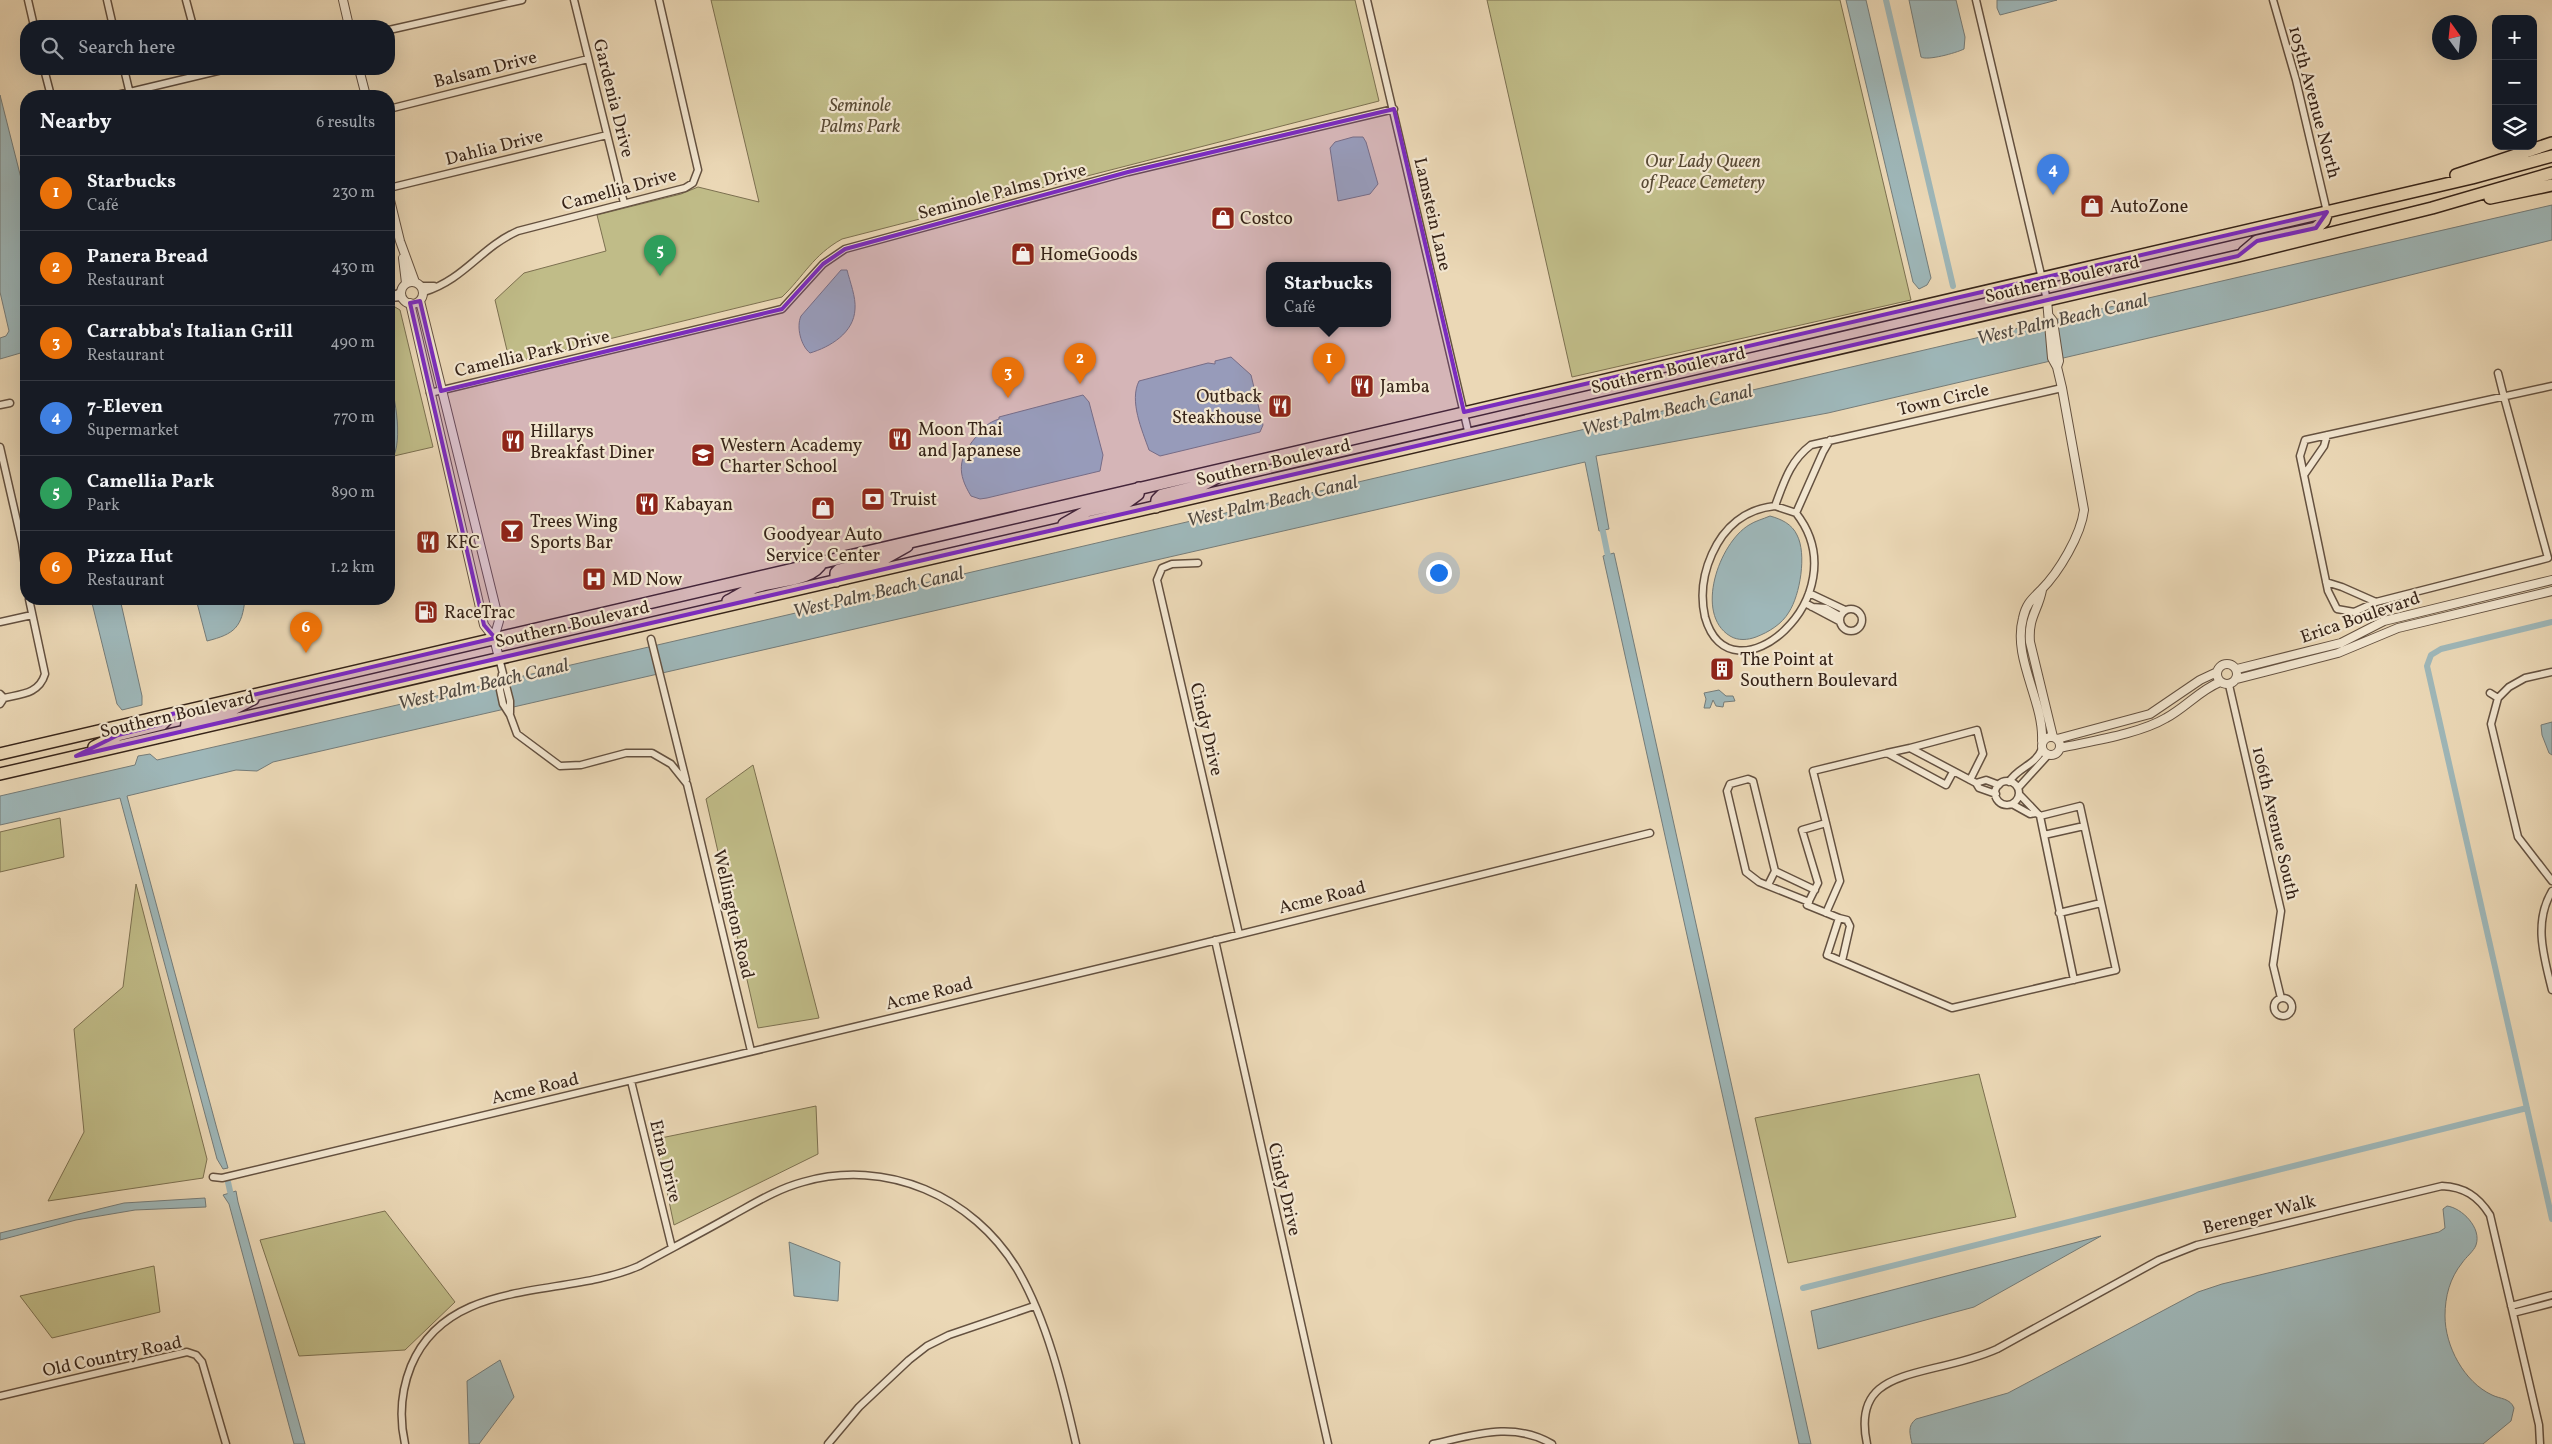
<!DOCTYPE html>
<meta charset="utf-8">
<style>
:root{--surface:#171b24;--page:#20242c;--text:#f1f3f6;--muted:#9ea1a6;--line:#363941;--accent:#0f766e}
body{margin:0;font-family:Vollkorn,serif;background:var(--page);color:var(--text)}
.controls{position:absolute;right:15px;top:15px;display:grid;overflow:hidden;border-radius:10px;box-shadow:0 5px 20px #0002}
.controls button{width:45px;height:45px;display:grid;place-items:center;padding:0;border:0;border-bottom:1px solid var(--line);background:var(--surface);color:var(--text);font:25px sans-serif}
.compass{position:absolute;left:2432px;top:15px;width:45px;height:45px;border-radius:50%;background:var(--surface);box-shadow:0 5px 20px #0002;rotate:345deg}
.you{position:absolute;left:1438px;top:572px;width:18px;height:18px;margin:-12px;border:4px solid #fff;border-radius:50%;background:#1a73e8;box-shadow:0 0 0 8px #1a73e833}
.badge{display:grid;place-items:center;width:32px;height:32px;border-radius:50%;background:var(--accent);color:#fff;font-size:16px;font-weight:700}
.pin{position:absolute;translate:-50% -41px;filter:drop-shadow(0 1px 2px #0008)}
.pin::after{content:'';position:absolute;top:26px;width:18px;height:15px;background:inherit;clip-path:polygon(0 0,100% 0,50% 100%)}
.popup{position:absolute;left:1266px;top:262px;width:125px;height:65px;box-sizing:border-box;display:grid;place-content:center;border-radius:10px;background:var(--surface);filter:drop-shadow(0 1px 4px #0005);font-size:16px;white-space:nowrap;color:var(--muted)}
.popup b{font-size:19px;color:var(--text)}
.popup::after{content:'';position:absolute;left:50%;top:100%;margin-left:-10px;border:10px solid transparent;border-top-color:var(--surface)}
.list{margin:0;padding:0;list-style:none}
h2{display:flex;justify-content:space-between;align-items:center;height:65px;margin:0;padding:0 20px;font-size:21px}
h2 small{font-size:16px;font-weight:400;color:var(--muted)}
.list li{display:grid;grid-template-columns:32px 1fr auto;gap:15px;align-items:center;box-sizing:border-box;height:75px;padding:0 20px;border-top:1px solid var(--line)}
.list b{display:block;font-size:19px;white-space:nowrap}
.list p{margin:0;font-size:16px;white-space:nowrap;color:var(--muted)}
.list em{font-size:16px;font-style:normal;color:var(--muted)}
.icon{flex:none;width:28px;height:28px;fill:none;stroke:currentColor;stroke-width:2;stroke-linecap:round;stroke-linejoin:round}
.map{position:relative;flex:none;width:2552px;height:1444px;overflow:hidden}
.search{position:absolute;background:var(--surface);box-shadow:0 5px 20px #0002;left:20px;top:20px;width:375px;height:55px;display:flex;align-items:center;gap:12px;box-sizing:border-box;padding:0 18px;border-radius:20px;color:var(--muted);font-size:19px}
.panel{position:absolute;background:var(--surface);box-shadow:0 5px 20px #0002;left:20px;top:90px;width:375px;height:515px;border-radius:20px}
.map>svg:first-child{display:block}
.green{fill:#c0bc88;stroke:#7c7050}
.water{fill:#9eb7b9;stroke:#757c79}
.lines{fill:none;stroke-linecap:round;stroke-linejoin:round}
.canal{stroke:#9eb7b9;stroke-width:6}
.minor-casing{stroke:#645140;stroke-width:9}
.tertiary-casing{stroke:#645140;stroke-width:10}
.trunk-casing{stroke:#372419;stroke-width:14}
.minor{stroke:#f2e6d0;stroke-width:6}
.tertiary{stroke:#f2e6d0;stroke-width:8}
.trunk{stroke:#ebd8b6;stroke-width:11}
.marked{fill:#7b2cbf;fill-opacity:0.2;stroke:#7b2cbf;stroke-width:4;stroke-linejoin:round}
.labels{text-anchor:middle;stroke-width:4.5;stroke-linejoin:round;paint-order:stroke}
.street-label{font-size:18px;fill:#372419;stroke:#f2e6d0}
.park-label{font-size:18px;font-style:italic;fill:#594a35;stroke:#f2e6d0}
.poi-label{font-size:18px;fill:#372419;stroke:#f2e6d0;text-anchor:start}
.water-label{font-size:19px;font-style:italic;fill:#514941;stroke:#f2e6d0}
</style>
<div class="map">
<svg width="2552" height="1444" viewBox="0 0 2552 1444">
<rect width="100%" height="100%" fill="#ebd8b6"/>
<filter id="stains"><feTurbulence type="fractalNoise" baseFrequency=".004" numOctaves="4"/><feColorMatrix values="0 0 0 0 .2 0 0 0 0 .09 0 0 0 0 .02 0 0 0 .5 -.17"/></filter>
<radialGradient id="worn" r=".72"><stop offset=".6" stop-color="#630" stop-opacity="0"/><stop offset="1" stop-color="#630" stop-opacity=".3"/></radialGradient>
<path class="green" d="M711,0H1355L1379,101L842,239C813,255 804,276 782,297L510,363L495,300L524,273L606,251L597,215L681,194L698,187L759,202Z
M1487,0H1840L1911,300L1572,377Z
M395,307L400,310L433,447L394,456L397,422L389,377V308Z
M753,765L819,1018L758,1028L706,799Z
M60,818L64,857L0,872V832Z
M136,884L207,1159L203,1178L48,1201L84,1132L74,1029L123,987Z
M1979,1074L2016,1217L1788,1263L1755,1118Z
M816,1106L818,1154L674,1225L656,1139Z
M385,1211L455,1302L405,1350L299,1356L260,1240Z
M154,1266L160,1312L52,1338L20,1296Z"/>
<path class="water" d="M1846,0H1866L1931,278L1927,285L1919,289L1913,282Z
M1909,0H1956L1965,37L1964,49C1956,53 1927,61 1921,57Z
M1997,0H2057L2000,15L1997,8Z
M0,95L26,198V354L24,352L0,359V338L6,336L9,331L0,292Z
M1353,137H1363L1366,142L1378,184L1370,194L1338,201L1330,148L1335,142Z
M2552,205V240L2273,309L1828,413L1596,456L1609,529L1599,531L1585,462L273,762L257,771L236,770L127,796L217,1129L228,1168L223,1169L217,1159L120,798L0,825V796L135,765L138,756L150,754L157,760C956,578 1753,388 2552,205Z
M841,270H847C850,282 856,297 855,309C854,333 830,347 810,353C801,346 796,327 801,316Z
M1231,357L1251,375L1263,425L1260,432L1160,456L1149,450C1142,430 1129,401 1139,381L1208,363L1215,364V361Z
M389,377C395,396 405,448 389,463Z
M1083,395L1089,402L1103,455L1100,471L987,498L980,499L971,496C957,473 958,459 975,438C983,428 987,423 999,419V417Z
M1770,516C1781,519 1792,524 1797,535C1807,554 1800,595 1789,612C1782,624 1769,632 1756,637C1748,640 1738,641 1730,636C1694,614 1719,543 1749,525C1755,521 1763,519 1770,516Z
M1614,553L1811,1444H1799L1761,1269L1603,556Z
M91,599H120L142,696V705L122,710L117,704Z
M196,599H245C242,627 235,634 207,641Z
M1719,690L1726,696H1733L1735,701L1724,702L1723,707L1716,706L1713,700L1710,708H1704L1706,699L1704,693Z
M2552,722V755L2549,753L2542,735L2541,725Z
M236,1191L238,1202L305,1444H294L229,1204L223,1195Z
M205,1198L206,1207L135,1210L76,1220L0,1240V1233L124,1203Z
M2447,1206C2462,1208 2482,1228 2476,1245C2474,1251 2466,1257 2462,1263C2450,1278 2445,1296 2445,1316C2445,1346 2464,1382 2492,1395C2500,1399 2510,1398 2514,1408L2511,1421L2483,1444H1912C1910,1434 1907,1426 1916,1419L2008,1393L2198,1292L2222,1284L2439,1232L2445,1228L2443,1209Z
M2101,1236L1974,1307L1818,1349L1811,1311Z
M789,1242L840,1262L838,1301L794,1296Z
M500,1360L514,1397L479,1444H469L467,1381Z"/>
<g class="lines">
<path class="canal" d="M1886,0L1953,286
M1601,522L1609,561
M2552,622L2441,649L2431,655L2427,666L2552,1219
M228,1182L232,1200
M1803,1288L2527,1108"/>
<g class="minor-casing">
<path id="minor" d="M28,0L34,26
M107,0L113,26
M186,0L193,26
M574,0L624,203
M1367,0L1469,435
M1976,0L2047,300
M2273,0L2296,80L2327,212
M389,30L522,0
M44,69L51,96
M124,69L130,94
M113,96L226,69
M389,109L588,59
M389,188L607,135
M422,286H434
M424,292C465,279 480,248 518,231L685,188L693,183L698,170L659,0
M389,297L401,292
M389,298L402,297
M2498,373L2504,397L2548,558L2376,602L2354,612L2337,609L2328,591L2300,456L2305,440L2552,386
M430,393L782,309L823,264L845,249L1128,172L1394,109
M0,405L10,403
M0,447L22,543L26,574
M2304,475L2324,446L2327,435
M1775,506L1796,513C1862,597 1730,707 1705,617C1700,595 1703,574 1712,554C1724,527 1745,509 1775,506Z
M1775,506C1784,482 1790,461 1811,445L2062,388
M1796,513L1823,452L1830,440
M1198,563L1172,564L1162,568L1157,580L1239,934
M2326,582L2342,587L2376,602
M1809,593L1845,610
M1805,603L1839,621
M1812,607L1826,608L1840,616
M1840 620a11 11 0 1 1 22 0a11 11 0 1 1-22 0Z
M0,622L32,615
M651,639L686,780
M499,658L510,701V713
M2552,672L2525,678L2509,687L2498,698L2491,724L2518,837L2552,881
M502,674L500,690L503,704L510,715L517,734L560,766L581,765L626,753H652L671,764L687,784L751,1051
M2229,685L2281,911L2273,965L2281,998
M2490,693L2498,698
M0,694L4,698L0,704
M4,698C21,694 39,694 45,674L29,599
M1910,748L1977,730L1983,754L1970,780
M1887,753L1813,771L1826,823L1802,830L1818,883L1807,905L1839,918L1827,955L1952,1008L2116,970L2080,806L2040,816L2074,980
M1953,772L1946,785L1887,753L1910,748L1976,783L1979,788L1996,794
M1995 793a12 12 0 1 1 24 0a12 12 0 1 1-24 0Z
M2009,782C2018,767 2035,766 2042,749
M1976,783L1986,780L1999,785
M2018,788L2048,755
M2019,794L2040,816
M2012,804L2030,814L2036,813
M1826,823L1840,881L1826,913
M2044,835L2084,826
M1768,885L1775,871
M2552,891C2533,923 2544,957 2552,990
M1809,902L1759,882L1746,872L1727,791L1730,784L1748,779L1753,781L1775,871L1815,890
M2059,913L2101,903
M1839,918L1847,920L1850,926L1842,961
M1215,940L1328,1444
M2274 1007a9 9 0 1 1 18 0a9 9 0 1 1-18 0Z
M631,1081L672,1248
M213,1177L222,1178L1168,952L1650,833
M2511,1306L2552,1295
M2513,1313L2552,1303
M0,1396L187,1352L196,1355L202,1362L226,1444
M405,1444C399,1417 401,1391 411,1366C449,1275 564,1299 639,1266C670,1249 701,1233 731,1216C755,1203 777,1189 803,1182C886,1158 973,1196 1017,1269C1047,1320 1063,1387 1076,1444
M828,1444L859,1407L909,1360L927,1346L949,1335L1034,1306
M1433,1444C1474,1435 1513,1421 1552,1444
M1867,1444C1855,1388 1889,1379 1934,1368C1956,1363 1977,1358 1997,1349L2159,1260L2197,1245L2442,1186C2464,1187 2478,1196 2490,1215L2539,1425L2540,1444"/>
</g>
<g class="tertiary-casing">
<path id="tertiary" d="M343,0L349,26
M359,69L366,96
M389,196L400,241L415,282
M403,258L406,283
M401 293a11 11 0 1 1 22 0a11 11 0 1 1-22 0Z
M420,301L499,621L494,638
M410,303L484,625L494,638L499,658
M2049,316L2053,321L2059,361L2057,367
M2042,590C2038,611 2028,617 2030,642L2053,737
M2217 674a10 10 0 1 1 20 0a10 10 0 1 1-20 0Z
M2237,669L2341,643L2384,621L2552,580
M2237,679L2338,653L2398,628L2552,591
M2042 746a9 9 0 1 1 18 0a9 9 0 1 1-18 0Z
M2057,739L2150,714L2200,680L2217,672
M2042,741C2044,701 2012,658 2023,618C2026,604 2032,599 2041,590C2059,572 2081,535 2084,510L2062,388L2057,367L2052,358L2047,300
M2060,748C2091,741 2139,734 2166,718C2185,708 2200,690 2220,682"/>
</g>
<g class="trunk-casing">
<path id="trunk" d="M2456,175L2552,143
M2490,198L2552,185
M2244,252L2257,241L2316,228L2324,221L2327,212
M1156,507L1157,500L1162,495L1202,485L1227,472
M1064,524L1087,511L1127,502L1138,494L1139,488
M836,581V573L839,570L882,560L907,546
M728,601C736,597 745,591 753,588C772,580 813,582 822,562
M186,730L187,723L191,720L231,710L253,699
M94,747L118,735L162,724L172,714
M0,754L2472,178L2552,156
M0,774L2238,256L2432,208L2552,173"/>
</g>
<use href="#minor" class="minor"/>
<use href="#tertiary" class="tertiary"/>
<use href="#trunk" class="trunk"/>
</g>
<path class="marked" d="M1394,109L1464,412L2327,212L2316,228L2257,241L2238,256L76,756L118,735L162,724L172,714L495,638L484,625L410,303L420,301L441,391L782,309L823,264L845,249L1128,172Z"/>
<defs>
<g id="shop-square" transform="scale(1.25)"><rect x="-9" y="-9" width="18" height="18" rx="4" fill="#8f2418" stroke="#f2e6d0"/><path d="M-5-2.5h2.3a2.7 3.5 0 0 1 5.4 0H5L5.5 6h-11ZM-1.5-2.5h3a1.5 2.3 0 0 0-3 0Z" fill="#fff"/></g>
<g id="restaurant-square" transform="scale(1.25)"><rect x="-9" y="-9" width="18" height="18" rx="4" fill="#8f2418" stroke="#f2e6d0"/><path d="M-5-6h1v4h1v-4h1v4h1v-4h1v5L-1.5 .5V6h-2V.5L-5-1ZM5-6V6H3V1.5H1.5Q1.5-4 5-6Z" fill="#fff"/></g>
<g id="school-square" transform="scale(1.25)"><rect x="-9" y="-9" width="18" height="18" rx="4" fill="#8f2418" stroke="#f2e6d0"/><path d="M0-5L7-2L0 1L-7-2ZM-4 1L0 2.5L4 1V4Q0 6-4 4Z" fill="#fff"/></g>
<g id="bank-square" transform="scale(1.25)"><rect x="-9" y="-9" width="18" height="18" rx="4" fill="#8f2418" stroke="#f2e6d0"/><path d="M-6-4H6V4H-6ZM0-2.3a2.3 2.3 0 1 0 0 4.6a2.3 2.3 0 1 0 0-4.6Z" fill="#fff"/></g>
<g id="bar-square" transform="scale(1.25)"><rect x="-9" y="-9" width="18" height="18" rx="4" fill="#8f2418" stroke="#f2e6d0"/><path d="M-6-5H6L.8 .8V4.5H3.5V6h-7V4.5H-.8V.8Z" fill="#fff"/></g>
<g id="hospital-square" transform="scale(1.25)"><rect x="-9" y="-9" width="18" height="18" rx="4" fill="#8f2418" stroke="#f2e6d0"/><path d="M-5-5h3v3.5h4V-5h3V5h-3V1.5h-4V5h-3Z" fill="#fff"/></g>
<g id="fuel-square" transform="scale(1.25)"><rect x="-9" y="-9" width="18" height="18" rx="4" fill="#8f2418" stroke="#f2e6d0"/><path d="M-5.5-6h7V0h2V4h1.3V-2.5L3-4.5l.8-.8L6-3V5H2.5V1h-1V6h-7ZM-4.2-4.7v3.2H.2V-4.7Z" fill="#fff"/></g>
<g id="building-square" transform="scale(1.25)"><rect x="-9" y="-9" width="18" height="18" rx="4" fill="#8f2418" stroke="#f2e6d0"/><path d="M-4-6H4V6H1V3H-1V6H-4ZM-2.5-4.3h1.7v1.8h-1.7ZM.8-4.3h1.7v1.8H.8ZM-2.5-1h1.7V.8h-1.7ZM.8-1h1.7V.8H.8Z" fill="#fff"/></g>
</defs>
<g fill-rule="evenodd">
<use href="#shop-square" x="2092" y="206"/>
<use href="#shop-square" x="1223" y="218"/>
<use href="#shop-square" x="1023" y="254"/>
<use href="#restaurant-square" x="1362" y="386"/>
<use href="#restaurant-square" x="1280" y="406"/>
<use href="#restaurant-square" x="900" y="439"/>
<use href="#restaurant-square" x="513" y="441"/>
<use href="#school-square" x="703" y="455"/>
<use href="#bank-square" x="873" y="499"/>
<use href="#restaurant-square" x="647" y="504"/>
<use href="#shop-square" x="823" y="508"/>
<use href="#bar-square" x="512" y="531"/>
<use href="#restaurant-square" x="428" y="542"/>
<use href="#hospital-square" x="594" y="579"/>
<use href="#fuel-square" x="426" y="612"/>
<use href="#building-square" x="1722" y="669"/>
</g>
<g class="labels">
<g class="street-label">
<text transform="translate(485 69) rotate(-14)" y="6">Balsam Drive</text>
<text transform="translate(614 98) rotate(76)" y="6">Gardenia Drive</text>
<text transform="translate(2315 102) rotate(75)" y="6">105th Avenue North</text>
<text transform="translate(494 147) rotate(-14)" y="6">Dahlia Drive</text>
<text transform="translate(619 189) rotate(-15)" y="6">Camellia Drive</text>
<text transform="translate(1002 191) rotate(-15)" y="6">Seminole Palms Drive</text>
<text transform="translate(1433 214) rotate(77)" y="6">Lamstein Lane</text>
<text transform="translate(2062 279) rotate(-13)" y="6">Southern Boulevard</text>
<text transform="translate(532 353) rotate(-13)" y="6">Camellia Park Drive</text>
<text transform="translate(1668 370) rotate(-13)" y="6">Southern Boulevard</text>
<text transform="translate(1943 399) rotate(-13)" y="6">Town Circle</text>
<text transform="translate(1273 462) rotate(-13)" y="6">Southern Boulevard</text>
<text transform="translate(2360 617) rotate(-19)" y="6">Erica Boulevard</text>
<text transform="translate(572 624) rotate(-13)" y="6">Southern Boulevard</text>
<text transform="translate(177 714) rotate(-13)" y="6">Southern Boulevard</text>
<text transform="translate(1207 729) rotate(77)" y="6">Cindy Drive</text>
<text transform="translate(2276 823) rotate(77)" y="6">106th Avenue South</text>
<text transform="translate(1322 897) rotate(-14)" y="6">Acme Road</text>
<text transform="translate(734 914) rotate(77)" y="6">Wellington Road</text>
<text transform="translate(929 993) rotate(-14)" y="6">Acme Road</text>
<text transform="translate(535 1088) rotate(-13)" y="6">Acme Road</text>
<text transform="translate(666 1161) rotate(76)" y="6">Etna Drive</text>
<text transform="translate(1285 1189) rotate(77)" y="6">Cindy Drive</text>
<text transform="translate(2259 1214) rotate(-14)" y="6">Berenger Walk</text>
<text transform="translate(112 1356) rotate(-12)" y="6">Old Country Road</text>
</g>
<g class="park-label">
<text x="860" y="111">Seminole<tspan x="860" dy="21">Palms Park</tspan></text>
<text x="1703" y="167">Our Lady Queen<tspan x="1703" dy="21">of Peace Cemetery</tspan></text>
</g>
<g class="poi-label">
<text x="2110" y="212">AutoZone</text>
<text x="1240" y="224">Costco</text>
<text x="1040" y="260">HomeGoods</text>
<text x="1380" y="392">Jamba</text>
<text x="1262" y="402" text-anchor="end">Outback<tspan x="1262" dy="21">Steakhouse</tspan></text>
<text x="918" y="435">Moon Thai<tspan x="918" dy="21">and Japanese</tspan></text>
<text x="530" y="437">Hillarys<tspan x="530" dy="21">Breakfast Diner</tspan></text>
<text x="720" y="451">Western Academy<tspan x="720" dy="21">Charter School</tspan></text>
<text x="890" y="505">Truist</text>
<text x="664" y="510">Kabayan</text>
<text x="530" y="527">Trees Wing<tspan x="530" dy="21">Sports Bar</tspan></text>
<text x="823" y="540" text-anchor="middle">Goodyear Auto<tspan x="823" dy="21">Service Center</tspan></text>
<text x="446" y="548">KFC</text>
<text x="612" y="585">MD Now</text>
<text x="444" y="618">RaceTrac</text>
<text x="1740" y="665">The Point at<tspan x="1740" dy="21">Southern Boulevard</tspan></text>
</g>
<g class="water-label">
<text transform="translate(2062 318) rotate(-13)" y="7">West Palm Beach Canal</text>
<text transform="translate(1667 409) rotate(-13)" y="7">West Palm Beach Canal</text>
<text transform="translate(1272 500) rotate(-13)" y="7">West Palm Beach Canal</text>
<text transform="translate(878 591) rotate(-13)" y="7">West Palm Beach Canal</text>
<text transform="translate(483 683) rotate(-13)" y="7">West Palm Beach Canal</text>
</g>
</g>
<rect width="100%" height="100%" filter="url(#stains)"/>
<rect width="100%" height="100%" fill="url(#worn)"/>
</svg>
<div class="controls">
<button>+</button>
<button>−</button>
<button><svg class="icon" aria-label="layers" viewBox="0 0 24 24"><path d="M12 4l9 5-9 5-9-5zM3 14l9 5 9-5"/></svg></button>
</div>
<svg class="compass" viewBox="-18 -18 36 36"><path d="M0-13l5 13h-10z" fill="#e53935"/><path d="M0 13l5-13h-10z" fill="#9ea1a6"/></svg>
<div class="you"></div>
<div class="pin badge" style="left:1329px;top:384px;background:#e8710a">1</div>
<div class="popup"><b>Starbucks</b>Café</div>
<div class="pin badge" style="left:1080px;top:384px;background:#e8710a">2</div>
<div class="pin badge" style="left:1008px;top:398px;background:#e8710a">3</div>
<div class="pin badge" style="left:2053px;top:195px;background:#3f7fe0">4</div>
<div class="pin badge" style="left:660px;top:276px;background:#2e9e5b">5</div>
<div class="pin badge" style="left:306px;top:653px;background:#e8710a">6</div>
<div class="search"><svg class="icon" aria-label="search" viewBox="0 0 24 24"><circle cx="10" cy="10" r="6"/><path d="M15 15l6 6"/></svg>Search here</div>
<section class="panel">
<h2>Nearby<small>6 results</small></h2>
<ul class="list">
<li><span class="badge" style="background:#e8710a">1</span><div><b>Starbucks</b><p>Café</p></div><em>230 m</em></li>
<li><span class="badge" style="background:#e8710a">2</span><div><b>Panera Bread</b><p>Restaurant</p></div><em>430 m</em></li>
<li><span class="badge" style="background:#e8710a">3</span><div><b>Carrabba's Italian Grill</b><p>Restaurant</p></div><em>490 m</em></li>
<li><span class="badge" style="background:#3f7fe0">4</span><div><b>7-Eleven</b><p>Supermarket</p></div><em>770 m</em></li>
<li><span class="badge" style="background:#2e9e5b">5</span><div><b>Camellia Park</b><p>Park</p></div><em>890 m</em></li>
<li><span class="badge" style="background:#e8710a">6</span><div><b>Pizza Hut</b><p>Restaurant</p></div><em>1.2 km</em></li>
</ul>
</section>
</div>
